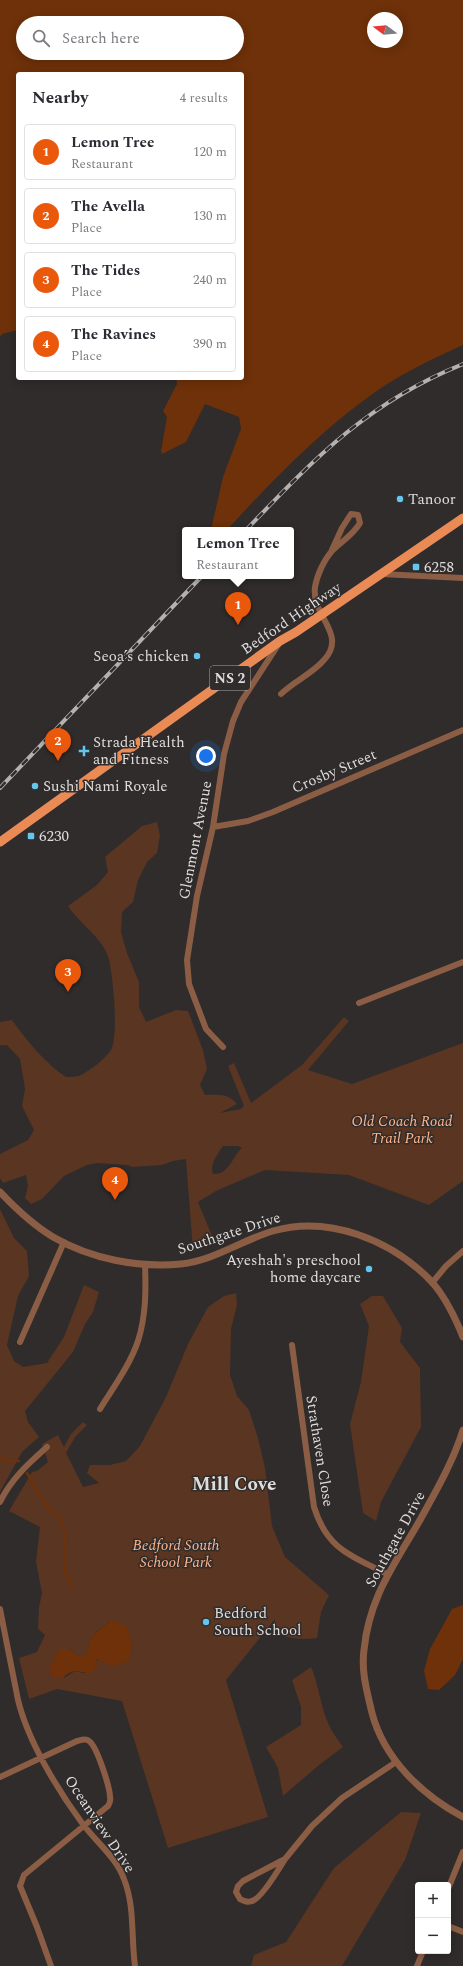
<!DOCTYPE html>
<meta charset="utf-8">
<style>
:root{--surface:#fff;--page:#f2f2f3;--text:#2b2b33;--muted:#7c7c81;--line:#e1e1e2;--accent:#ea580c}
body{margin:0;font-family:Spectral,serif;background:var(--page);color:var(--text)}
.controls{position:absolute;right:12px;bottom:12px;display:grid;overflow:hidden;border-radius:4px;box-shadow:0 2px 10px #0003}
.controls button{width:36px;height:36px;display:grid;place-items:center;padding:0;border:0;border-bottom:1px solid var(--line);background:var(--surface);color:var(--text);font:20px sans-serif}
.compass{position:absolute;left:367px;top:12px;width:36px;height:36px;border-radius:50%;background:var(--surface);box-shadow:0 2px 10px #0003;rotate:286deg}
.you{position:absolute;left:206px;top:756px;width:14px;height:14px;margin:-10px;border:3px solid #fff;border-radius:50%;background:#1a73e8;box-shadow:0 0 0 6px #1a73e833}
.badge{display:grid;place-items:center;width:26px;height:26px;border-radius:50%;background:var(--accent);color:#fff;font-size:13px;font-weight:700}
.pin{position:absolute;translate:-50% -33px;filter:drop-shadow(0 1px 2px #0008)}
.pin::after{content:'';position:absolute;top:21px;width:14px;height:12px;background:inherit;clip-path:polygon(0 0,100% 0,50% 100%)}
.popup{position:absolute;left:182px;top:527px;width:112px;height:52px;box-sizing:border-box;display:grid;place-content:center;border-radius:4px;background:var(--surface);filter:drop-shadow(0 1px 3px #0005);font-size:13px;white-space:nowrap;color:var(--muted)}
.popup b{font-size:15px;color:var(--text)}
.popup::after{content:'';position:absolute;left:50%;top:100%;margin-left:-8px;border:8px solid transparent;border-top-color:var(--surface)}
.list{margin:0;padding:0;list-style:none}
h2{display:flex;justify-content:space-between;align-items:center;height:52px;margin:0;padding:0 16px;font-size:17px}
h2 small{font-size:13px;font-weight:400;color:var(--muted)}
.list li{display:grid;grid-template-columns:26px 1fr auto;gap:12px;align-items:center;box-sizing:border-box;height:56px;margin:0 8px 8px;padding:0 8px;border:1px solid var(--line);border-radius:4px}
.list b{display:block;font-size:15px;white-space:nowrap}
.list p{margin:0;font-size:13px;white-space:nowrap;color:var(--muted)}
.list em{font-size:13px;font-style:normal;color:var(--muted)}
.icon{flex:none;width:22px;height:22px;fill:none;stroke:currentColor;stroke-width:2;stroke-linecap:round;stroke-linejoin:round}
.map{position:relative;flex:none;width:463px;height:1966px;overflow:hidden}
.search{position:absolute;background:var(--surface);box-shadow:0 2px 10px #0003;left:16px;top:16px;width:228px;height:44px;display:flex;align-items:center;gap:10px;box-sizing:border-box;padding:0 14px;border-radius:22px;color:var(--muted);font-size:15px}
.panel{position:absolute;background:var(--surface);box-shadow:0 2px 10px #0003;left:16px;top:72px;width:228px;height:308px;border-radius:4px}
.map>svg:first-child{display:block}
.green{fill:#593522;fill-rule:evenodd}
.water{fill:#6e3109;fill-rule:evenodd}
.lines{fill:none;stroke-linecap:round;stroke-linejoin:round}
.stream{stroke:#6e3109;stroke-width:2.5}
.minor{stroke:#8c5d45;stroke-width:6}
.tertiary{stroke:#8c5d45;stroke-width:7}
.primary{stroke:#ea8b56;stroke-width:9}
.rail-casing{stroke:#b4b2b1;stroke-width:4}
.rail{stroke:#2f2c2b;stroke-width:2.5;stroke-dasharray:8;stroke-linecap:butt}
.poi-dot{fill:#64c5ee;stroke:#2f2c2b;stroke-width:1.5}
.labels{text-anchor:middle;stroke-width:3;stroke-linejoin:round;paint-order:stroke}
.shield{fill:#2f2c2b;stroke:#aaa8a7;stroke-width:1}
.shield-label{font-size:14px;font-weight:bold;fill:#dfdddc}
.poi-label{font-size:15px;fill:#dfdddc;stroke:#2f2c2b;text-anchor:start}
.street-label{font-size:15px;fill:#dfdddc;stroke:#2f2c2b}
.park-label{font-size:15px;font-style:italic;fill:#feb38b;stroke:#2f2c2b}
.district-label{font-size:19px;font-weight:bold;fill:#dfdddc;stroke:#2f2c2b}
</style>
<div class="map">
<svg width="463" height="1966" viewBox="0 0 463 1966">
<rect width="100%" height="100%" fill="#2f2c2b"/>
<path class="green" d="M157,822L160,835L157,853L147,862L138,880L133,902L122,912L121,932L127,953L139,982V1007L146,1022L176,1010L188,1011L203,1050L207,1069L200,1085L205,1095C218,1095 228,1093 237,1104L220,1113L241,1109L244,1106L228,1066L234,1063L251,1103L302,1065L344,1017L349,1021L308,1070L352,1084L463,1043V1181L429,1205L349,1175L265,1170L216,1191L198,1202L215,1243L193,1251L186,1159L173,1161L162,1165L132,1167L128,1165L97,1163L87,1165L64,1176L42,1199L31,1204L25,1198L28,1186L26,1175L3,1183L0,1178V1154L28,1140L34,1130L22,1106L25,1089L20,1059L7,1045H0V1022L12,1020C27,1041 45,1063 66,1077C70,1077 77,1077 81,1075C91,1070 105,1059 111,1050C119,1035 113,973 108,956C101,937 79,923 68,906L97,885L108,872L105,857L142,826ZM223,1146H238L242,1148C232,1157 229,1175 213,1174C209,1165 218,1154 223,1146Z
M0,1209L14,1238L27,1251L29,1276L18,1296L7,1345L14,1361L23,1367L47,1363L64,1337L84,1285L99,1292L93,1312L85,1324L73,1352L25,1411L28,1422L39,1437L22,1452L0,1492Z
M236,1293L237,1305L231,1329L230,1375L237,1396L249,1410L258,1438L265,1468L272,1526L285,1557L329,1595L321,1612L317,1638C302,1640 289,1639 275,1633V1619L226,1680L268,1817L168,1848L122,1701L57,1689L29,1699L19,1658L37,1652L45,1635L38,1629L39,1607L42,1593L36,1562L40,1527L9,1511L32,1472L37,1471L48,1462L42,1444L58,1435L64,1447L71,1434L83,1422L87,1425L75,1437L66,1453L83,1487L99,1483L87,1473L90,1465H110L126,1461L140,1446L166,1397L188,1344L208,1307L224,1296ZM110,1621L98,1659L84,1673L75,1671L64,1678L69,1649L80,1657L89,1652C88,1636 98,1631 110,1621Z
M372,1296H383L402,1328L400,1342L420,1368L421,1427L381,1502L376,1521L363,1513L350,1424L361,1382L369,1326L360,1304Z
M311,1667C318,1683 320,1701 326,1718C330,1729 337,1739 343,1747L319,1765L283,1796L278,1768L266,1747L301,1725V1707L292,1680Z
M401,1812L421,1813L405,1860L342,1966H251L254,1955L286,1942L334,1868Z"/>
<path class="water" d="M0,0H463V345C430,360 396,376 367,398C315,436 270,483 227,530H211L223,477L241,429L239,417L205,404L186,442L162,454L161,451L167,417L163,411L177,384L176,378H242V74H18V330L2,334L0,337ZM373,18H397V42H373ZM23,23H237V53H23Z
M463,1605V1659L455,1675L439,1690L428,1689L424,1671L430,1649L452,1609Z
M110,1621C135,1623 131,1639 130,1659C119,1668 109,1667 98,1659L96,1660L98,1665L91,1673C86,1673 79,1671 75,1671C64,1673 65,1682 51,1676L50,1666L59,1649H69L80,1657L88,1652C89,1635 97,1632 110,1621Z"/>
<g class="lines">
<path class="stream" d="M0,1396V1397
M0,1458L10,1461H19
M27,1473C34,1483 47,1513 58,1515C71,1540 61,1546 65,1568C66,1575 70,1583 73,1589"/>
<path class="minor" d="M381,574L463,578
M281,694C294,681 312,674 324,660C348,634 311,616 315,587C317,575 324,560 332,551C342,541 353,535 360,523L358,515L351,514L342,528L331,552
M213,827L248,821L273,812L463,730
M359,1003L463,962
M223,1047L206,1029L189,984L187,960L197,896L213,827L224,754L233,721L241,702L278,645
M432,1283L446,1266L463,1251
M20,1342L64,1242
M292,1345L314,1507C327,1549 350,1555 387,1574
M100,1409C113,1388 130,1365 138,1341C146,1316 146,1290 145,1264
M0,1502C11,1479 28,1464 47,1447
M0,1609L18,1700C28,1741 57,1789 82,1823C96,1842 116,1857 124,1879C135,1907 131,1937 135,1966
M0,1777L77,1741C81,1740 86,1738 89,1741C97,1746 110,1788 110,1797C111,1801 110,1803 108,1806L24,1875L20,1886L37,1927L51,1966
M285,1859C279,1869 261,1899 252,1901C247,1903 244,1901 240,1899L236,1892L238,1886L243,1881L285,1859L312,1826L342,1798L396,1762
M448,1889L463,1852
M448,1926L463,1932
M417,1966L423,1951"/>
<path class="tertiary" d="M0,1192C16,1209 33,1225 53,1237C91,1259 138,1268 181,1264C213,1261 242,1240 273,1231C329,1215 392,1240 432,1282C446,1298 455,1317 463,1337
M463,1430C453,1462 436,1491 420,1520C395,1564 369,1597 364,1650C361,1671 367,1692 372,1713C384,1759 422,1795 463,1817"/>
<path class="primary" d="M0,842L280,641L296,632L463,518"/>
<g class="rail-casing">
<path id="rail" d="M246,530C315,458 368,402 463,364
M0,788L202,576"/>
</g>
<use href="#rail" class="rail"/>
</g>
<g class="poi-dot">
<circle cx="400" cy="499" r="4"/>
<rect x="412" y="563" width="8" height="8" rx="2"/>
<circle cx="197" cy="656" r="4"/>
<path d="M82 745h4v4h4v4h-4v4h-4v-4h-4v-4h4z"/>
<circle cx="35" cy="786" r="4"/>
<rect x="27" y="832" width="8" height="8" rx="2"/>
<circle cx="369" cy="1269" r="4"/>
<circle cx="206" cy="1622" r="4"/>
</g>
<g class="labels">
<rect class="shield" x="210" y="666" width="40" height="24" rx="3"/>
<g class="shield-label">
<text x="230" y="683">NS 2</text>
</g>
<g class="poi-label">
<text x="408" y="504">Tanoor</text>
<text x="424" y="572">6258</text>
<text x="189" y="661" text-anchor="end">Seoa’s chicken</text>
<text x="93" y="747">Strada Health<tspan x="93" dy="17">and Fitness</tspan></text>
<text x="43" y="791">Sushi Nami Royale</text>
<text x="39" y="841">6230</text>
<text x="361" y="1265" text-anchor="end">Ayeshah's preschool<tspan x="361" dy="17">home daycare</tspan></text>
<text x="214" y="1618">Bedford<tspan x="214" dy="17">South School</tspan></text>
</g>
<g class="street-label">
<text transform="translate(291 618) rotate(-34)" y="5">Bedford Highway</text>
<text transform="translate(334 771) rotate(-23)" y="5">Crosby Street</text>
<text transform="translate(195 840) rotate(-79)" y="5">Glenmont Avenue</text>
<text transform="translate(229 1233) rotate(-18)" y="5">Southgate Drive</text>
<text transform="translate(320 1451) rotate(81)" y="5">Strathaven Close</text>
<text transform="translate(395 1539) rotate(-61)" y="5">Southgate Drive</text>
<text transform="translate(100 1824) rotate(56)" y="5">Oceanview Drive</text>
</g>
<g class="park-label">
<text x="402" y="1126">Old Coach Road<tspan x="402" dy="17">Trail Park</tspan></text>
<text x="176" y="1550">Bedford South<tspan x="176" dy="17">School Park</tspan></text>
</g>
<g class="district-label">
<text x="234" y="1490">Mill Cove</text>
</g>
</g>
</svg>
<div class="controls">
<button>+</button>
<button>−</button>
</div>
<svg class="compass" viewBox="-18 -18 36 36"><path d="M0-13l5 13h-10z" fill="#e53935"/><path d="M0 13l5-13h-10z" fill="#7c7c81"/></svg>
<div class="you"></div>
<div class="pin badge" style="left:238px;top:625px">1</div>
<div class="popup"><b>Lemon Tree</b>Restaurant</div>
<div class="pin badge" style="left:58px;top:761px">2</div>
<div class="pin badge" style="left:68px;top:992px">3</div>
<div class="pin badge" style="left:115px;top:1200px">4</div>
<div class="search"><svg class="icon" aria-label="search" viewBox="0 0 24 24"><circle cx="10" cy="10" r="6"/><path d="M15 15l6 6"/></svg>Search here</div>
<section class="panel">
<h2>Nearby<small>4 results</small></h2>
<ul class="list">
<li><span class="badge">1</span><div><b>Lemon Tree</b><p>Restaurant</p></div><em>120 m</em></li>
<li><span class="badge">2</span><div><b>The Avella</b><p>Place</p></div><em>130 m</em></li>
<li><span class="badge">3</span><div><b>The Tides</b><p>Place</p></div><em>240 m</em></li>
<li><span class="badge">4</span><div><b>The Ravines</b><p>Place</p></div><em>390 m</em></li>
</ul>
</section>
</div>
